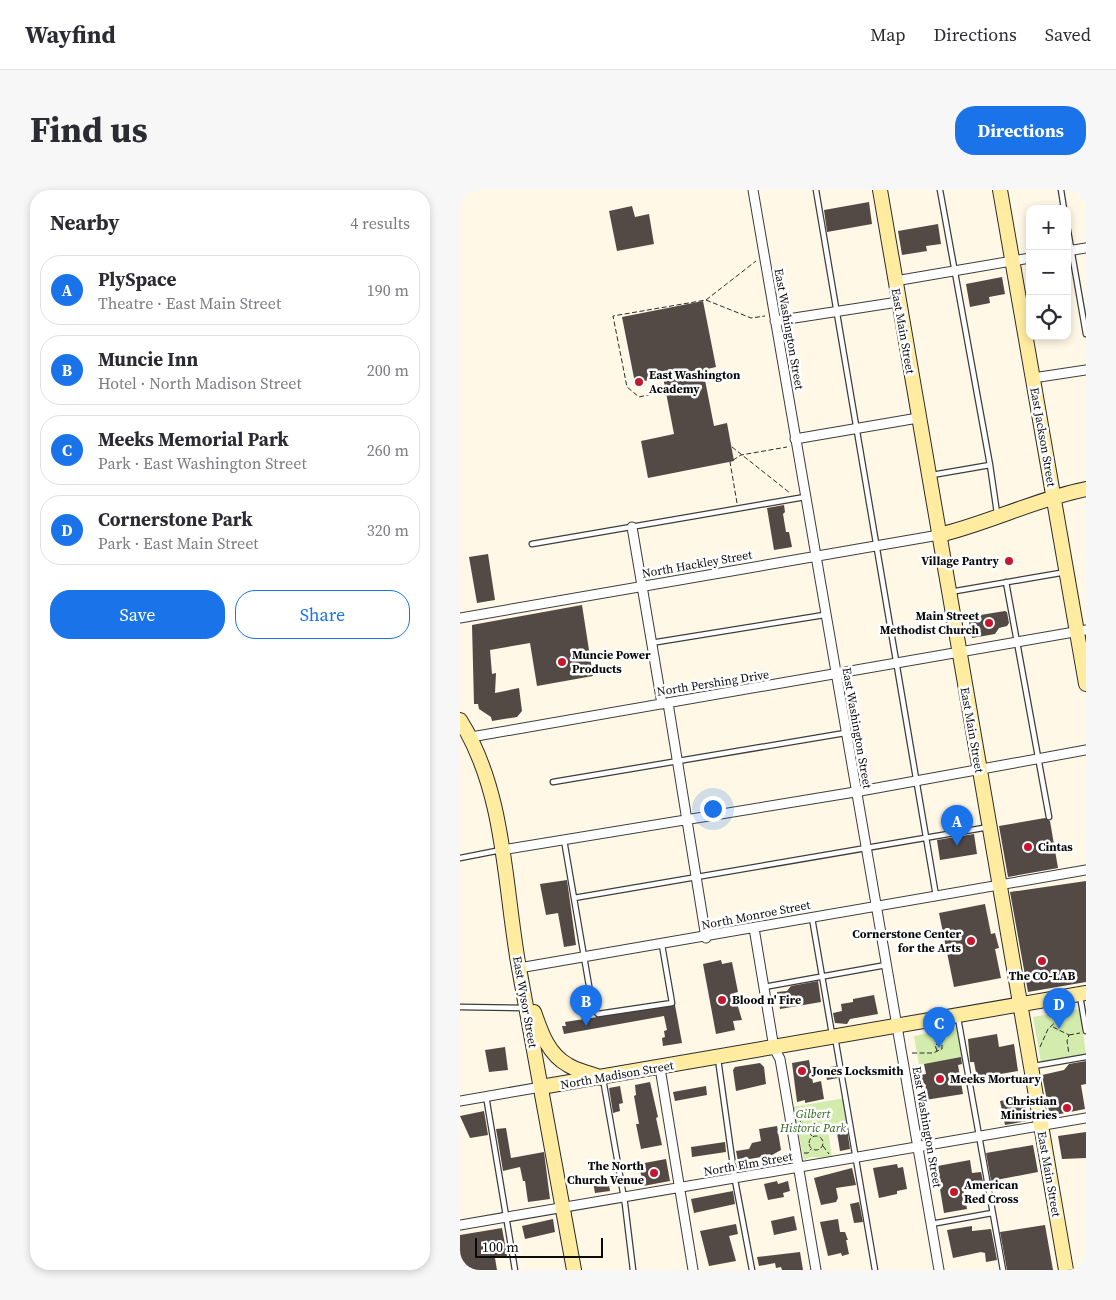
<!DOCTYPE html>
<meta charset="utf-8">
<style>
:root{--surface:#fff;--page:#f7f7f7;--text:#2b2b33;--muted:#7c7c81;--line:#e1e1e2;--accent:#1a73e8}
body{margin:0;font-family:"Source Serif 4",serif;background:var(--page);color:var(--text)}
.controls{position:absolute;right:15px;top:15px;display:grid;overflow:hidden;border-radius:10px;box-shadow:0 2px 8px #0003}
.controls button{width:45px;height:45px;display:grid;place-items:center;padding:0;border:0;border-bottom:1px solid var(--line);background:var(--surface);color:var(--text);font:25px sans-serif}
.scale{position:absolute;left:15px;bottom:12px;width:128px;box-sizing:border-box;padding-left:5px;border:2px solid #0a0a0a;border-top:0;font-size:14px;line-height:18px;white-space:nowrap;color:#0a0a0a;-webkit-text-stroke:4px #fff;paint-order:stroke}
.you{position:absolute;left:252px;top:618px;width:18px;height:18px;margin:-12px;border:4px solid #fff;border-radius:50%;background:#1a73e8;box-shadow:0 0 0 8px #1a73e833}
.badge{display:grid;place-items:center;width:32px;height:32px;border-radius:50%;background:var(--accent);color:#fff;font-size:16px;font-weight:700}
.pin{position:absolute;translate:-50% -41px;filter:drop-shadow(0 1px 2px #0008)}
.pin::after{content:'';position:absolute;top:26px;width:18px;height:15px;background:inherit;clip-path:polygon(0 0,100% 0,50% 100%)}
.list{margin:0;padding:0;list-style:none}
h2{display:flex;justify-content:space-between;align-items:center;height:65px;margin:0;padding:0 20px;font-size:21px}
h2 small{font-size:16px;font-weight:400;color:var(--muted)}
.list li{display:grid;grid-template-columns:32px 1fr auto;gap:15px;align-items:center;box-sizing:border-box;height:70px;margin:0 10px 10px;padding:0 10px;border:1px solid var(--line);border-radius:20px}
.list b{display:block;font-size:19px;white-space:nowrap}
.list p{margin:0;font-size:16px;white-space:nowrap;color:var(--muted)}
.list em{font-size:16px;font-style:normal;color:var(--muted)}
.actions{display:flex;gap:10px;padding:15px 20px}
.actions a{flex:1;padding:11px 0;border:1px solid var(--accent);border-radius:20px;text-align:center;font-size:18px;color:var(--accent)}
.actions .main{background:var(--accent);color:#fff}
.icon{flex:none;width:28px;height:28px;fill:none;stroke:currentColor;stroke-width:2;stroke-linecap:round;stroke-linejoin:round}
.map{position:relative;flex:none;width:626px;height:1080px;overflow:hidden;border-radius:20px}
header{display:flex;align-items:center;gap:30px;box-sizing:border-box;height:70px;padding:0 25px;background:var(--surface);border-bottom:1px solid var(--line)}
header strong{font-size:24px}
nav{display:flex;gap:28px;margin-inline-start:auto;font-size:18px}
.intro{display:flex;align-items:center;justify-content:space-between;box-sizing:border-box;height:120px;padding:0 30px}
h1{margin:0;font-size:35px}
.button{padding:12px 22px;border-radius:20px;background:var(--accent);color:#fff;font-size:18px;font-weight:700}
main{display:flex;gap:30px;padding:0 30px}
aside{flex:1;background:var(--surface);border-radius:20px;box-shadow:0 2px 8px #0003}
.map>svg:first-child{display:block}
.green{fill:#d3ecae}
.building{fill:#534945}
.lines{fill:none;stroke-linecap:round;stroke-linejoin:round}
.lane-casing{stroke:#3d3d3d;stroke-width:7}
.street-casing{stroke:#3d3d3d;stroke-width:11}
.secondary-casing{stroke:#2c2c2c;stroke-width:16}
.path{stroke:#2c2c2c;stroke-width:1;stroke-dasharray:5 2.5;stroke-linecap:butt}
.lane{stroke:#fff;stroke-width:4.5}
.street{stroke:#fff;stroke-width:9}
.secondary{stroke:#ffeca1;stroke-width:14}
.poi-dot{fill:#c3182f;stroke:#fff;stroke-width:2}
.labels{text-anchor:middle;stroke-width:5;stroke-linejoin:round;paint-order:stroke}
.street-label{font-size:12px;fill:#0a0a0a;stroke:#fff}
.poi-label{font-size:12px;font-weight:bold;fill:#0a0a0a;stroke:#fff;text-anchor:start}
.park-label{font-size:12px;font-style:italic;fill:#2e6517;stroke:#fff}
</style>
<header>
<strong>Wayfind</strong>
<nav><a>Map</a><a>Directions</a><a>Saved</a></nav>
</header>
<div class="intro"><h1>Find us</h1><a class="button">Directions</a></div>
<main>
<aside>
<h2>Nearby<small>4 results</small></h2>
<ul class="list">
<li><span class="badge">A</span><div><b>PlySpace</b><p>Theatre · East Main Street</p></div><em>190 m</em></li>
<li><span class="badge">B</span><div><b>Muncie Inn</b><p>Hotel · North Madison Street</p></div><em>200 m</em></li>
<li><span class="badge">C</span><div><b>Meeks Memorial Park</b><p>Park · East Washington Street</p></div><em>260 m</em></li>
<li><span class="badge">D</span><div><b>Cornerstone Park</b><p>Park · East Main Street</p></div><em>320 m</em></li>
</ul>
<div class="actions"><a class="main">Save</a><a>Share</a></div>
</aside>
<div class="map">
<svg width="626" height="1080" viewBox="0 0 626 1080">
<rect width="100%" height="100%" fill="#fff8e6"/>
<path class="green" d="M620,819L626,864L581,873L573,827Z
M498,837L504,869L459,875L454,846Z
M384,908L389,936L368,939L372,968L351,967L344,970L333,917Z"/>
<path class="building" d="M409,12L412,34L367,42L364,20Z
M172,16L175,27L189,24L194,54L157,61L149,21Z
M478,34L481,54L466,56L467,61L442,65L438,41Z
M542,87L545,104L529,107L530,113L510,117L506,94Z
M243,111L256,177L243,180L254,236L267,233L274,271L188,288L181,251L214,244L203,187L175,193L162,127Z
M324,315L325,322L323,324L326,342H329L332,357L314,360L307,318Z
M28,364L35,410L17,413L9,367Z
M122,415L133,486L77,496L70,453L30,460L32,484L36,483L35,503L59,498L62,521L57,527L32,531L31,527L19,519L18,514H14L12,435Z
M545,421L547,422L549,433L547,436L539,438L535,444L512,448L508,427Z
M585,628L590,631L598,678L548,687L539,636Z
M514,644L517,664L480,670L477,650Z
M107,690L116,755L104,757L98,723L86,725L80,694Z
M626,691V792L568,802L550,702Z
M525,714L531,744L535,743L539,758L535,759L541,788L494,797L479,723Z
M261,770L262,774L272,772L278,802L274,803L282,830L273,831L275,840L256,844L243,774Z
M358,791L361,812L320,819L317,802L327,801L331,796Z
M414,805L418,824L390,829L387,834L375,833L373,823L382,821L381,814L393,812V809Z
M215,815L222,853L203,856L202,848L205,847L204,841L207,840L204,826L104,844L102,836H106L105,832Z
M537,844L539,857L554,854L558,881L517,888L514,872H510L508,849Z
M45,857L48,880L29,882L25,860Z
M501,867L502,874L498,875L503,904L465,910L460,885L466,884L464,874Z
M349,870L353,893L361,891L364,909L345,913V910L337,912L332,873Z
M626,871V894L621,895L625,919L590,926L582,885L604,880L609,874Z
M300,873L304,877L306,894L276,901L273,880L275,877Z
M376,876L378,888L367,890L365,878Z
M190,892L198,927L196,928L202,955L181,959L176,934H179L174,906L176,905L175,895Z
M160,896L163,913L159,914L160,921L153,923L149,898Z
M246,896L247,905L215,911L213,902Z
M564,907L568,931L545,935L540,911Z
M24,921L28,945L10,948L0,926Z
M317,936L321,960L312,965L278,971L276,961L289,959L292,953L301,951L299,939Z
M46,938L51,968L84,962L90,1009L68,1012L65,991H63L60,977L43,981L36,939Z
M387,938L390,959L380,961L377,943Z
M626,942V968L602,969L598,946Z
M265,952L266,962L232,967L231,957Z
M573,955L578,982L531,991L526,963Z
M206,969L210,991L183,996L179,974Z
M510,970L512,983L521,982L523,992L503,997L507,1019L484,1023L478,987L474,988L472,977Z
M437,974L438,978L443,977L447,999L437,1001V1004L419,1008L413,978Z
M392,978L396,995L376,998L378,1008L376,1012L361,1015L354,988Z
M148,989L150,1001L135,1003L133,992Z
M317,991L318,994L328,991L330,1001L323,1003L324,1007L308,1010L304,994Z
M273,1001L275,1014L234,1023L231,1009Z
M399,1012L403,1032L394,1033L390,1014Z
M334,1026L337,1040L314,1045L311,1031Z
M93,1029L95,1042L65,1049L62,1036Z
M378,1029L380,1042H385L388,1050H386L389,1064L382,1066L381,1063L368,1066L360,1032Z
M276,1034L278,1044L269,1046L276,1071L249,1076L240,1041Z
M585,1035L593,1080H547L540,1042Z
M512,1036V1041L531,1039L537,1070L526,1072L525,1063L521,1062L493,1068L487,1040Z
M42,1038L47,1066L35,1068L37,1080H0V1045Z
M340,1062L343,1080H322L321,1077L316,1078L315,1073L299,1076L297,1067Z"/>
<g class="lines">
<g class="lane-casing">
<path id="lane" d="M356,0L476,706
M601,0L604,19
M607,35L626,144
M530,275L537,323
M472,285L530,275L480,0
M72,354L345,307
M546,392L589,627
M490,402L606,382
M191,453L364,425
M93,592L385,543
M104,650L133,819L138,824L212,813L202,755
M0,668L41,660
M114,708L529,637
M352,728L372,844
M304,797L426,775
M620,806L626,841
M0,817L65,818
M498,828L543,1080
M375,847L415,1080
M258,869L275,990L292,1080
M574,876L626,867
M143,889L165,1014L173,1080
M26,906L55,1080
M471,1034L532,1023"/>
</g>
<g class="street-casing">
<path id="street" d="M293,0L479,1080
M607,61L626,58
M435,91L570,68
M315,131L438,112
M573,188L626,180
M335,249L458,228
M172,337L202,514
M0,428L479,345
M208,513L246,748
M11,547L626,440
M42,660L395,602L626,560
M294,738L314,858L320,869L356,1080
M59,778L626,680
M200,878L233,1080
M0,911L81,897
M0,1035L626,928"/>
</g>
<g class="secondary-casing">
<path id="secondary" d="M420,0L606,1080
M540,0L626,494
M479,345C529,333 576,309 626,299
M0,530C46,603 44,696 59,778C77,879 96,979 114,1080
M74,822C81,842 88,864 108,875C117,881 131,883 142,888
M81,897L626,803"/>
</g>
<path class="path" d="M246,110L296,71
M206,201L179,207L167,197L153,126L246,110L291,128L305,126
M272,257L330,303
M277,313L270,272L281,265L327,257
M593,837L609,845L607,851L609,864
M609,845L620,843
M580,857L588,839L609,820
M477,861L475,855L481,853
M452,863H473L482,859V852L492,838
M340,931L352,946
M349 953a7 7 0 1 1 14 0a7 7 0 1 1-14 0Z
M363,956L369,964
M344,963H348L351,959"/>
<use href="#lane" class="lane"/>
<use href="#street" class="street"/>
<use href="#secondary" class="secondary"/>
</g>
<g class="poi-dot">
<circle cx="179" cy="192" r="5"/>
<circle cx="549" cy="371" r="5"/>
<circle cx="529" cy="433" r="5"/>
<circle cx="102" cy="472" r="5"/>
<circle cx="568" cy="657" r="5"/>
<circle cx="511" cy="751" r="5"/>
<circle cx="582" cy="771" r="5"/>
<circle cx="262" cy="810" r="5"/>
<circle cx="342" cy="881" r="5"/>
<circle cx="480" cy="889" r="5"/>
<circle cx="607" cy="918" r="5"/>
<circle cx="194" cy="983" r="5"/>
<circle cx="494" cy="1002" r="5"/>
</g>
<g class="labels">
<g class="street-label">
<text transform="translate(329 139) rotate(80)" y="4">East Washington Street</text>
<text transform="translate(443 141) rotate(80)" y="4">East Main Street</text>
<text transform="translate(583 247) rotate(80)" y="4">East Jackson Street</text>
<text transform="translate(237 374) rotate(-10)" y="4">North Hackley Street</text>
<text transform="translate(253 493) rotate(-9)" y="4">North Pershing Drive</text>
<text transform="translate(397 538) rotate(80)" y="4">East Washington Street</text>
<text transform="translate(512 540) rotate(80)" y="4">East Main Street</text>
<text transform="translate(296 725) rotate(-11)" y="4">North Monroe Street</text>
<text transform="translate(65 812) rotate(80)" y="4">East Wysor Street</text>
<text transform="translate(157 885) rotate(-10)" y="4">North Madison Street</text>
<text transform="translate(467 937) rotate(80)" y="4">East Washington Street</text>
<text transform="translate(288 974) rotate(-10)" y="4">North Elm Street</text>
<text transform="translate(589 984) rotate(80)" y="4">East Main Street</text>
</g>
<g class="poi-label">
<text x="189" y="189">East Washington<tspan x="189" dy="14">Academy</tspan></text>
<text x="539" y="375" text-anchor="end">Village Pantry</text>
<text x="519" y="430" text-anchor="end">Main Street<tspan x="519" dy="14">Methodist Church</tspan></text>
<text x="112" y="469">Muncie Power<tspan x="112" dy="14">Products</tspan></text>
<text x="578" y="661">Cintas</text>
<text x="501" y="748" text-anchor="end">Cornerstone Center<tspan x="501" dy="14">for the Arts</tspan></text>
<text x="582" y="790" text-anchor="middle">The CO-LAB</text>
<text x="272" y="814">Blood n' Fire</text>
<text x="352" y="885">Jones Locksmith</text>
<text x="490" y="893">Meeks Mortuary</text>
<text x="597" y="915" text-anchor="end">Christian<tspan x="597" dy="14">Ministries</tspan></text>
<text x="184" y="980" text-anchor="end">The North<tspan x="184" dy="14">Church Venue</tspan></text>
<text x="504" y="999">American<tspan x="504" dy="14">Red Cross</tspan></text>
</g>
<g class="park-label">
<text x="353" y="928">Gilbert<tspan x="353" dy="14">Historic Park</tspan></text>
</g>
</g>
</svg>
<div class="controls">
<button>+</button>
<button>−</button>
<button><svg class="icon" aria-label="locate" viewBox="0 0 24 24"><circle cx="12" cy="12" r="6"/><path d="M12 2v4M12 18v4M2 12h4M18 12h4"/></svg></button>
</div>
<div class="scale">100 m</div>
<div class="you"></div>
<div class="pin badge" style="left:497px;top:656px">A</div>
<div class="pin badge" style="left:126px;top:836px">B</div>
<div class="pin badge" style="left:479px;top:858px">C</div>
<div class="pin badge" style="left:599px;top:839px">D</div>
</div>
</main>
